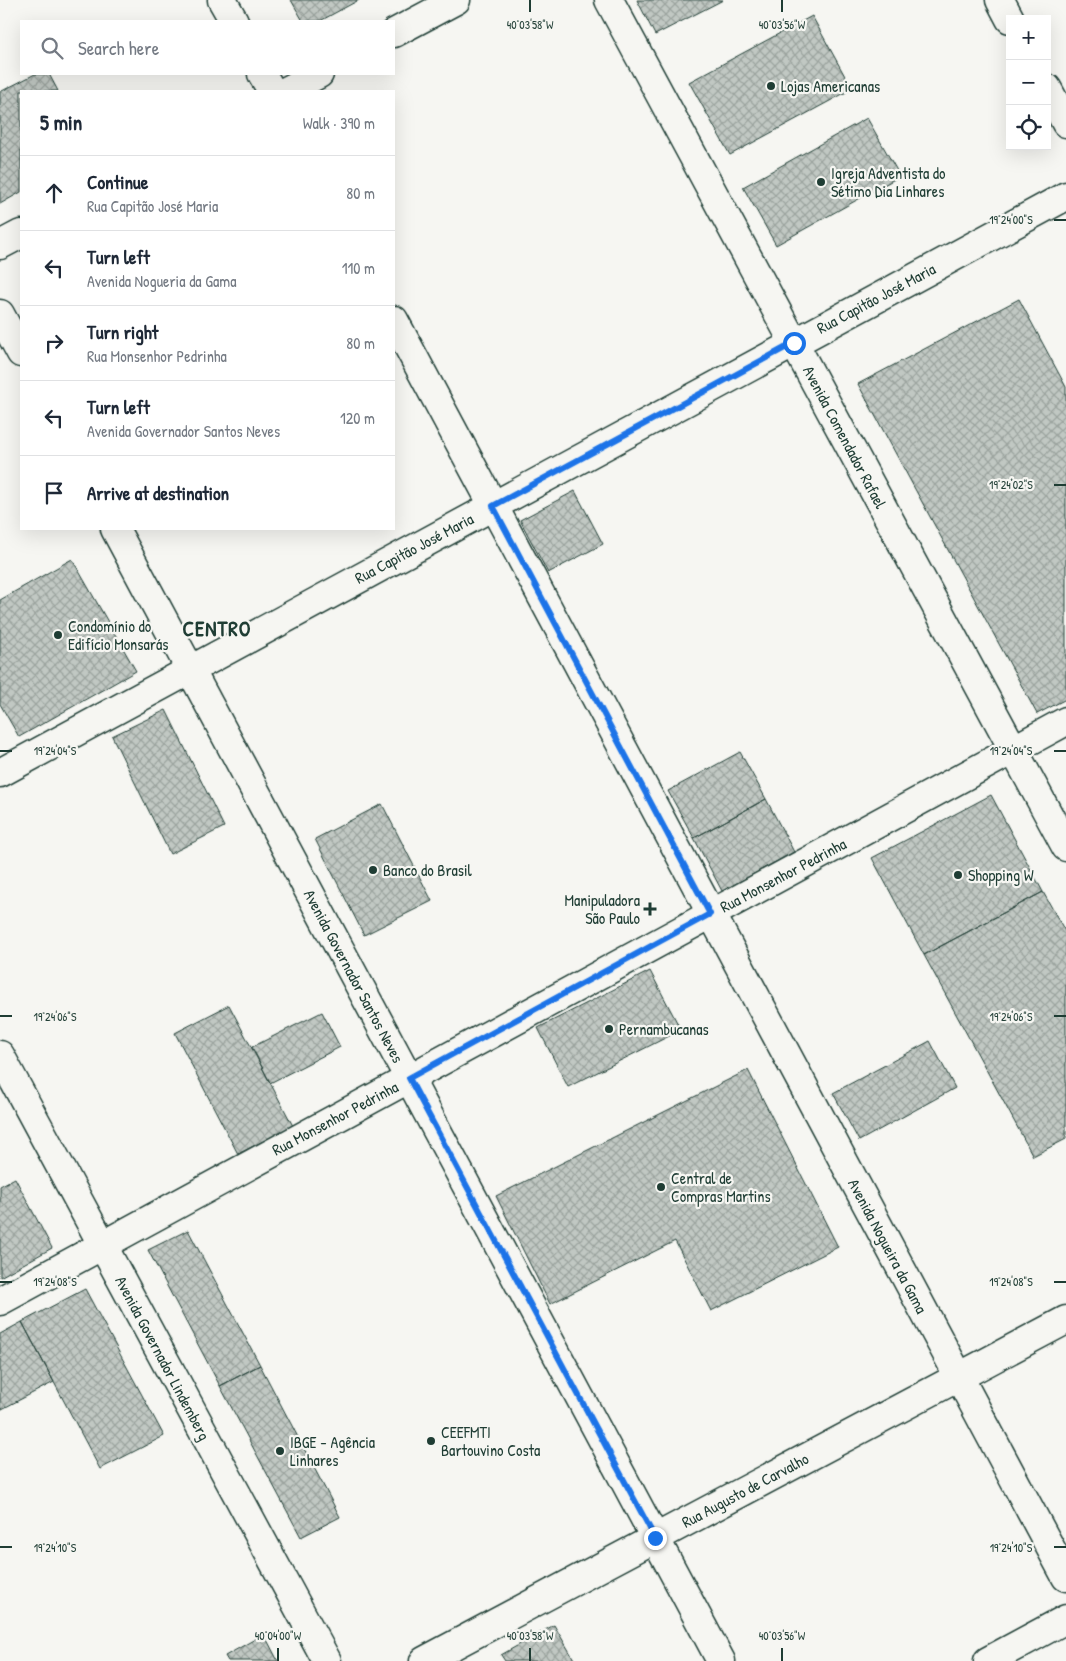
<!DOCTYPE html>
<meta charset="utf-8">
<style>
:root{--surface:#fff;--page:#f2f2f3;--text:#1f2937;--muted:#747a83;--line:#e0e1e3}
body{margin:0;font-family:"Patrick Hand",sans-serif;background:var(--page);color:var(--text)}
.controls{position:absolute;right:15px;top:15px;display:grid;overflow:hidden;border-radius:0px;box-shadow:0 5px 20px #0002}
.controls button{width:45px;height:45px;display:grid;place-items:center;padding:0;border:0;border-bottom:1px solid var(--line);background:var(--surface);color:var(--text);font:25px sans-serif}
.stop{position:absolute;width:15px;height:15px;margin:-11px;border:4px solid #1a73e8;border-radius:50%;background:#fff}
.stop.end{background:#1a73e8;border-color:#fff;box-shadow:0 1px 5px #0008}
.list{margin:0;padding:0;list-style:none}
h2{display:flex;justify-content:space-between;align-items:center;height:65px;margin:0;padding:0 20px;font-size:21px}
h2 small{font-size:16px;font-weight:400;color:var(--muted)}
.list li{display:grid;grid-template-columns:32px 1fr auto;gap:15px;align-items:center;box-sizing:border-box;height:75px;padding:0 20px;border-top:1px solid var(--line)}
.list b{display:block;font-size:19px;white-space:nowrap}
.list p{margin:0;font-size:16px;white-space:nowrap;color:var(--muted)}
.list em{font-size:16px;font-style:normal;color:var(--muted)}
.icon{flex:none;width:28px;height:28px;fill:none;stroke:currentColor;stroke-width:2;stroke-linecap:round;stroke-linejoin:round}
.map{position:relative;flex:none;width:1066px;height:1661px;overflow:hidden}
.search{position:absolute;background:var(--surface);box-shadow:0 5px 20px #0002;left:20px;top:20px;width:375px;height:55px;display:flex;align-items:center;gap:12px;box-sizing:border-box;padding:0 18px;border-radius:0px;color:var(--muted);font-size:19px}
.panel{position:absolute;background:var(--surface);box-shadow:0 5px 20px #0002;left:20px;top:90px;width:375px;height:440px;border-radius:0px}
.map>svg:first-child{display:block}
.building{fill:url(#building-cross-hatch);stroke:#1f3d34}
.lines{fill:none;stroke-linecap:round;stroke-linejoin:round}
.minor-casing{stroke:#1f3d34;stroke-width:31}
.major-casing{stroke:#1f3d34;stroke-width:31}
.minor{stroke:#f6f6f2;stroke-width:28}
.major{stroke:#f6f6f2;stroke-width:28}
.route{stroke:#1a73e8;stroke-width:6}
.ticks{fill:none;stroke:#1f3d34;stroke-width:2}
.poi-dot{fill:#1f3d34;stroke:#f6f6f2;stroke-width:2}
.labels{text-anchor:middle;stroke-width:4.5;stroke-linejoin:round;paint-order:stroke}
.poi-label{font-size:16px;fill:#1f3d34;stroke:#f6f6f2;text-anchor:start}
.street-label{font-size:16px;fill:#1f3d34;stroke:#f6f6f2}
.district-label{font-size:21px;font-weight:bold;letter-spacing:1px;fill:#1f3d34;stroke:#f6f6f2}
.ticks-label{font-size:12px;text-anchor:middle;fill:#1f3d34;stroke:#f6f6f2;stroke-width:4.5;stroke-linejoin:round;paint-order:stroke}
</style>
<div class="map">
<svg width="1066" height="1661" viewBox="0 0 1066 1661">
<defs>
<pattern id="building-cross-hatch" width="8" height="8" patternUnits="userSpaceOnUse" patternTransform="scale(1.25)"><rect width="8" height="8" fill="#c1c8c3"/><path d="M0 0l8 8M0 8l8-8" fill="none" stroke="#9ca49f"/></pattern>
</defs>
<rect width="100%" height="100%" fill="#f6f6f2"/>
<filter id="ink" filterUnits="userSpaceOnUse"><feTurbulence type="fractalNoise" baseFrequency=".02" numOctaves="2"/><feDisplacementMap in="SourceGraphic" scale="10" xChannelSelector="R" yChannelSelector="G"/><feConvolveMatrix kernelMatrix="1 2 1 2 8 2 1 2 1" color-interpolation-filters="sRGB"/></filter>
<g filter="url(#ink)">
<path class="building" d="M291,0H359L320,21H303Z
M637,0H723L655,35Z
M812,16L852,89L730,155L689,82Z
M35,74H49L58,91H21V192L0,204V92Z
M867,118L900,176L776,245L743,187Z
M1019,299L1066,387V699L1037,714L858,384Z
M575,491L603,544L548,573L520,520Z
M72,559L136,671L19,737L0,704V600Z
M166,710L224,827L170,854L112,736Z
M740,752L766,799L694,838L668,791Z
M991,795L1043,892L924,955L872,858Z
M766,799L794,852L722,891L694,838Z
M382,804L432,901L364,935L315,839Z
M1043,892L1066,933V1139L1033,1156L924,955Z
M650,971L681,1030L568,1087L538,1028Z
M229,1005L293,1126L238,1154L175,1033Z
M322,1012L340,1047L270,1083L252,1047Z
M930,1041L955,1088L859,1141L833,1093Z
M748,1070L838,1247L711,1311L675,1241L550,1304L496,1196Z
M15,1178L52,1248L0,1277V1186Z
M188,1230L260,1365L220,1386L148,1250Z
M85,1289L164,1436L100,1469L22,1322Z
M22,1322L54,1382L0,1410V1334Z
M260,1365L340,1517L301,1537L220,1386Z
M554,1625L575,1661H505L501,1655Z
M264,1634L278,1661H228L225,1656Z"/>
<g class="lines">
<g class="minor-casing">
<path id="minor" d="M222,0L234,21
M609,0L1066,847
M1000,0L1010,19
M394,33L456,0
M262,74L272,91
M1047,88L1066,123
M286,91L319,74
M0,245L21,234
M0,314L21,353
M394,320L1066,1577
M115,529L721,1661
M0,1055L327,1661
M424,1661L1066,1320
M988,1661L1066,1619"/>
</g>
<g class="major-casing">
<path id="major" d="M0,773L1066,196
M0,1301L1066,721"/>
</g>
<use href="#minor" class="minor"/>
<use href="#major" class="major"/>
</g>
</g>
<g class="lines" filter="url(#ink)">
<path class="route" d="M655,1538L409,1078L710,914L493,506L794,343"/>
</g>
<path class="ticks" d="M530,0V12M782,0V12M1054,220H1066M1054,485H1066M0,751H12M1054,751H1066M0,1016H12M1054,1016H1066M0,1282H12M1054,1282H1066M0,1547H12M1054,1547H1066M278,1648V1661M530,1648V1661M782,1648V1661"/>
<g class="poi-dot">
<circle cx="771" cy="86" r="5"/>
<circle cx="821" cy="182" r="5"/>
<circle cx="58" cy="635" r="5"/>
<circle cx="373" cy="870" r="5"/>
<circle cx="958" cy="875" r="5"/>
<path d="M647.5 901.5h5v5h5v5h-5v5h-5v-5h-5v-5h5z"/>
<circle cx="609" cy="1029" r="5"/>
<circle cx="661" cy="1187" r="5"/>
<circle cx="431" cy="1441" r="5"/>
<circle cx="280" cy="1451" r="5"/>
</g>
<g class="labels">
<g class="poi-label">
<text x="781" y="92">Lojas Americanas</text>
<text x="831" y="179">Igreja Adventista do<tspan x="831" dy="18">Sétimo Dia Linhares</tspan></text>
<text x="68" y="632">Condomínio do<tspan x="68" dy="18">Edifício Monsarás</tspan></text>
<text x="383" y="876">Banco do Brasil</text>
<text x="968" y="881">Shopping W</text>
<text x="640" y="906" text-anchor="end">Manipuladora<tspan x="640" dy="18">São Paulo</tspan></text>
<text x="619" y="1035">Pernambucanas</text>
<text x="671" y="1184">Central de<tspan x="671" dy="18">Compras Martins</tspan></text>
<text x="441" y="1438">CEEFMTI<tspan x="441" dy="18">Bartouvino Costa</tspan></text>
<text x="290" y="1448">IBGE - Agência<tspan x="290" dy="18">Linhares</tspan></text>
</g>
<g class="street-label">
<text transform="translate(876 298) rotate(-28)" y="6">Rua Capitão José Maria</text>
<text transform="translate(845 437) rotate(62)" y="6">Avenida Comendador Rafael</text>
<text transform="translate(414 548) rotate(-28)" y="6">Rua Capitão José Maria</text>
<text transform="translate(783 875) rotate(-28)" y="6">Rua Monsenhor Pedrinha</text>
<text transform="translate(354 976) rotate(62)" y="6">Avenida Governador Santos Neves</text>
<text transform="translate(335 1118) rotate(-28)" y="6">Rua Monsenhor Pedrinha</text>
<text transform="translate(888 1246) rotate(62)" y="6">Avenida Nogueira da Gama</text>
<text transform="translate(163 1358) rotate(62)" y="6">Avenida Governador Lindemberg</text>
<text transform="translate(745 1490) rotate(-28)" y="6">Rua Augusto de Carvalho</text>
</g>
<g class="district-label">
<text x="217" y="636">CENTRO</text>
</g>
</g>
<g class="ticks-label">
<text x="530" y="29">40°03'58"W</text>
<text x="782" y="29">40°03'56"W</text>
<text x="1011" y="224">19°24'00"S</text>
<text x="1011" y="489">19°24'02"S</text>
<text x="55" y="755">19°24'04"S</text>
<text x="1011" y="755">19°24'04"S</text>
<text x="55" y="1021">19°24'06"S</text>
<text x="1011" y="1021">19°24'06"S</text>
<text x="55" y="1286">19°24'08"S</text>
<text x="1011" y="1286">19°24'08"S</text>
<text x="55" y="1552">19°24'10"S</text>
<text x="1011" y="1552">19°24'10"S</text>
<text x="278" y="1640">40°04'00"W</text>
<text x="530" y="1640">40°03'58"W</text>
<text x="782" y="1640">40°03'56"W</text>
</g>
</svg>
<div class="controls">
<button>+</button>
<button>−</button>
<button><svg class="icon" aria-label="locate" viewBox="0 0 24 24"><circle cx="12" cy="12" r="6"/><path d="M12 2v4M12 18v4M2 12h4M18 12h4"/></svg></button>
</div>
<div class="stop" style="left:794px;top:343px"></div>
<div class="stop end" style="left:655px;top:1538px"></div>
<div class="search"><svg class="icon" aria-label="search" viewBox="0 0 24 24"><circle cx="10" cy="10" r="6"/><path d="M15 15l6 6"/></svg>Search here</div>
<section class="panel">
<h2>5 min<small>Walk · 390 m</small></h2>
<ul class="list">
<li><svg class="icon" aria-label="ahead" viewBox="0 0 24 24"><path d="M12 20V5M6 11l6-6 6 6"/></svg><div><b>Continue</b><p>Rua Capitão José Maria</p></div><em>80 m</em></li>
<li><svg class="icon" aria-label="left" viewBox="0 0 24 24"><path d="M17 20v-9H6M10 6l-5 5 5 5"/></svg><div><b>Turn left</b><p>Avenida Nogueria da Gama</p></div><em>110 m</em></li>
<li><svg class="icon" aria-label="right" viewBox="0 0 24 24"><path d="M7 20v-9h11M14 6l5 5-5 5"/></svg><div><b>Turn right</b><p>Rua Monsenhor Pedrinha</p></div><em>80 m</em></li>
<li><svg class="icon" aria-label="left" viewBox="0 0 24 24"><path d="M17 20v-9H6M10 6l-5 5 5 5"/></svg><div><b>Turn left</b><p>Avenida Governador Santos Neves</p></div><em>120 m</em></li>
<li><svg class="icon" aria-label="arrive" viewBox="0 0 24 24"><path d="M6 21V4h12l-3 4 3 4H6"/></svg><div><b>Arrive at destination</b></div></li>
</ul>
</section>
</div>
